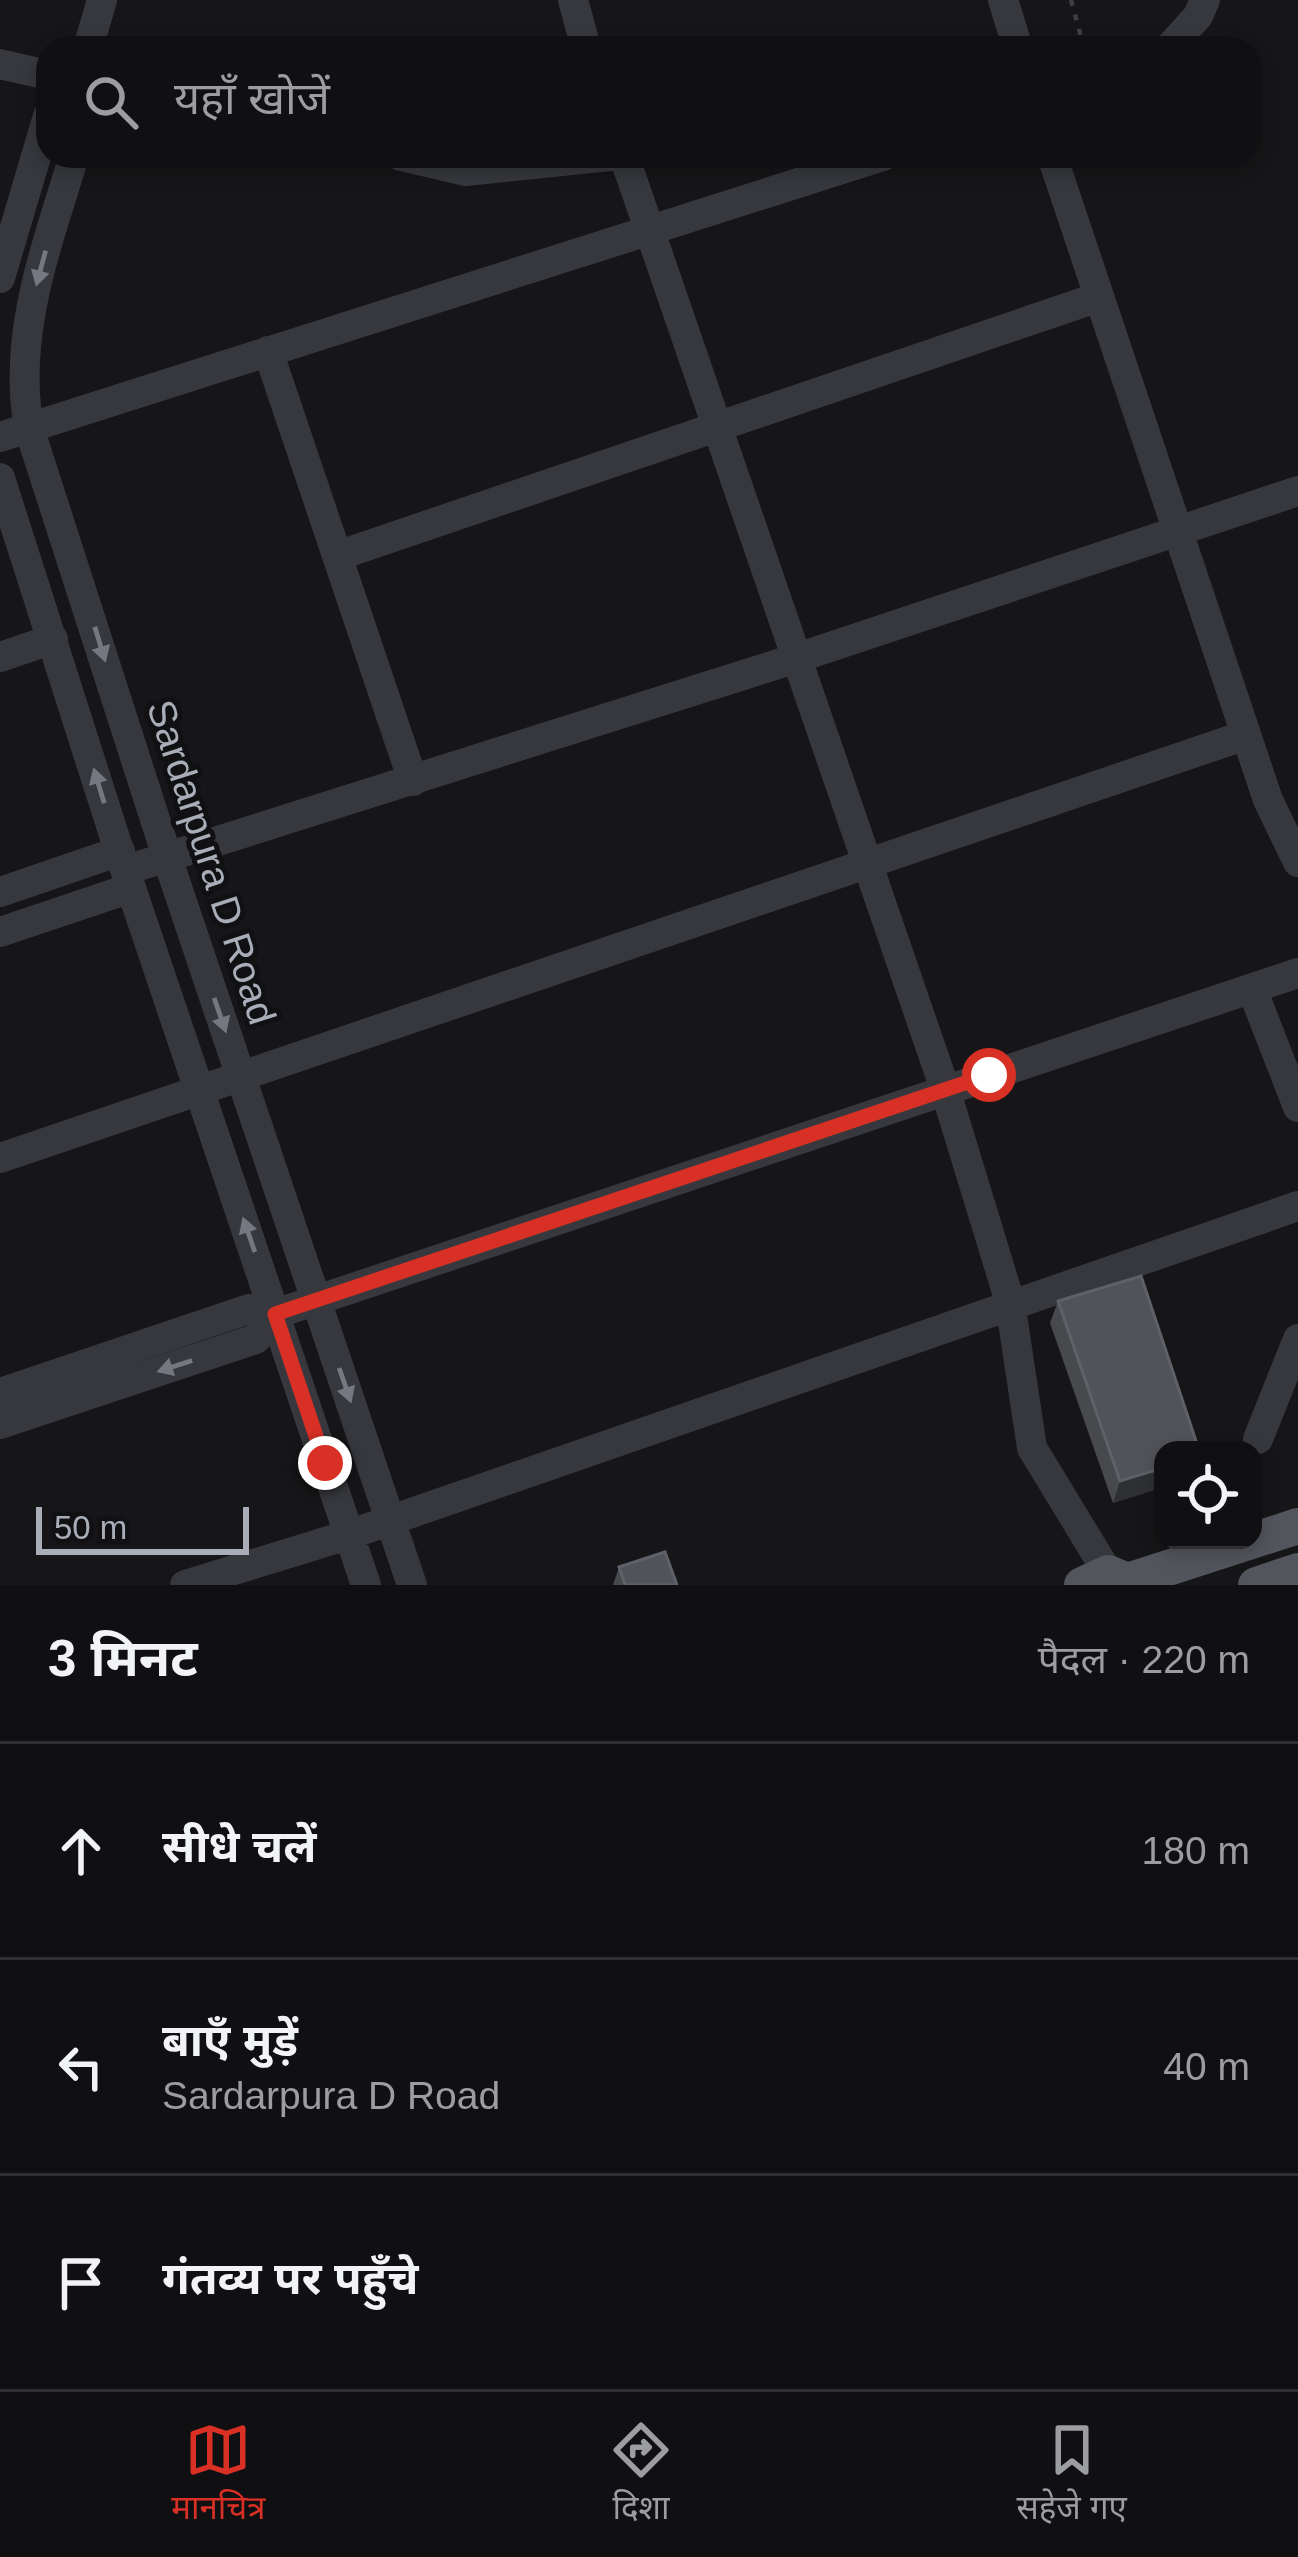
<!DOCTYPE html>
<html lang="hi">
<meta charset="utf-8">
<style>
:root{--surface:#101012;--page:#19191b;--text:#f1f3f6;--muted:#9c9d9f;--line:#303032;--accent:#d93025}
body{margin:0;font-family:Arial,"Noto Sans Devanagari",sans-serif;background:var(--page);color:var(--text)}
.controls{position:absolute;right:36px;bottom:36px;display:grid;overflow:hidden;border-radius:24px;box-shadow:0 6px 18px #0003}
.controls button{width:108px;height:108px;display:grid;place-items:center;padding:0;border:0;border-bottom:3px solid var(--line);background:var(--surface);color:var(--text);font:60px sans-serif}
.scale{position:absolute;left:36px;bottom:30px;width:213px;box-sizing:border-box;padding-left:12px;border:6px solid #a8adb8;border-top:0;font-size:33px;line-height:42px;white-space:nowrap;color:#a8adb8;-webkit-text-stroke:9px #111113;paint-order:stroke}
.stop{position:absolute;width:36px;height:36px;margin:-27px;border:9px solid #d93025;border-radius:50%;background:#fff}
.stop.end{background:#d93025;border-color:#fff;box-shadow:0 3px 12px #0008}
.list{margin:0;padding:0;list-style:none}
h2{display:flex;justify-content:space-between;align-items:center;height:156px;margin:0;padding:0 48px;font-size:51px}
h2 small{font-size:39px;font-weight:400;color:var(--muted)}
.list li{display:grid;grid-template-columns:78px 1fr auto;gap:36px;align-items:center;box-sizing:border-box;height:216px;padding:0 48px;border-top:3px solid var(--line)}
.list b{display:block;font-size:45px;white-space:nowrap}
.list p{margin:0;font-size:39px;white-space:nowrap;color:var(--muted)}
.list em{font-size:39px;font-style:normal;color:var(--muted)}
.icon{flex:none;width:66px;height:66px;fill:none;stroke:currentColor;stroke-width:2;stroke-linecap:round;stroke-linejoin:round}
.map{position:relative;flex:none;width:1298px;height:1585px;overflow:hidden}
.search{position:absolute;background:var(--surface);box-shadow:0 6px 18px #0003;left:36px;right:36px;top:36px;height:132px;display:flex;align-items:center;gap:30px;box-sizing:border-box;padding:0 42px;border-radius:36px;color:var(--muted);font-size:45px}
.sheet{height:804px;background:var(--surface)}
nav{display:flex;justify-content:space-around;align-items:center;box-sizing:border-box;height:168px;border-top:3px solid var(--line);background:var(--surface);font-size:33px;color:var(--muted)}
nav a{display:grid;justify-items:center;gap:6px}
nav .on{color:var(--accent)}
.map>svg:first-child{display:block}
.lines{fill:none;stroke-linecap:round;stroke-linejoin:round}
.path{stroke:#3d3f44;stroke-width:4.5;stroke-dasharray:6 9;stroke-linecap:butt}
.minor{stroke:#37383d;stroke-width:30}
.major{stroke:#53555c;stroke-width:36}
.wall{fill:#47494d}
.shaded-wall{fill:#2f3033}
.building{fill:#525359;stroke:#5f6168;stroke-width:3}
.oneway{fill:#757881}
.route{stroke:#d93025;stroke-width:15}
.labels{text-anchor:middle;stroke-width:10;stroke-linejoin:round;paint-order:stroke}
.street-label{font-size:39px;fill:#a8adb8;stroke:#111113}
</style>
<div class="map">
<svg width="1298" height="1585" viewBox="0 0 1298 1585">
<rect width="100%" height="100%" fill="#161618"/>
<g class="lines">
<path class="path" d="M1071,0L1084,48
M1128,48L1140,40"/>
<path class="minor" d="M573,0L586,48
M1003,0L1018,48
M88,48L102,0
M1169,48L1198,16L1205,0
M0,64L48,75
M74,156C47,246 12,334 29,428L173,875L412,1585
M401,156L465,171L610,156
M624,156L945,1089L1010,1302L1032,1448L1108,1573
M1052,156L1268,800L1298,862
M0,278L48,116
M268,351L413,781
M0,437L883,156
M0,478L131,888L366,1585
M337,556L1099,297
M0,657L53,639
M126,870L797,658L1298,491
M0,892L120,851
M0,932L131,888
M1252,989L1298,1107
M0,1158L1246,735
M0,1393L249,1309L275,1314L1298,973
M0,1424L256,1339L275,1314
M1258,1439L1298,1339
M185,1585L348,1535L1298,1206"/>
<path class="major" d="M1131,1580L1298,1526
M1082,1585L1108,1573L1137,1585
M1256,1585L1298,1571"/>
</g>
<path class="wall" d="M1058,1301L1163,1450V1487L1113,1503L1050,1323Z
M619,1567L677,1585H613Z"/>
<path class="shaded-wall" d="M1163,1468V1487L1113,1503L1120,1481Z"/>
<path class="building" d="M1141,1276L1199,1450H1163V1468L1120,1481L1058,1301Z
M665,1552L677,1585H625L619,1567Z"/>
<defs><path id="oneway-solid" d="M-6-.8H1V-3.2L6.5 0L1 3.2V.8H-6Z" transform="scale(3)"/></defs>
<g class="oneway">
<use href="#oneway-solid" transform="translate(41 268) rotate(105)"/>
<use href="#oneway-solid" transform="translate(100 644) rotate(73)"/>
<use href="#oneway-solid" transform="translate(99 786) rotate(-107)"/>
<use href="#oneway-solid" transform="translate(220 1015) rotate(71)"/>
<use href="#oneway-solid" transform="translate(249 1235) rotate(-109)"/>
<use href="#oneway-solid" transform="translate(175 1366) rotate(162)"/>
<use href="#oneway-solid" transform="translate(345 1385) rotate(71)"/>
</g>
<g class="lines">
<path class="route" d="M325,1463L275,1314L989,1075"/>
</g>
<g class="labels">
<g class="street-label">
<text transform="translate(212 862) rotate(72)" y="14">Sardarpura D Road</text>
</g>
</g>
</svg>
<div class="controls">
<button><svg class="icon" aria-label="locate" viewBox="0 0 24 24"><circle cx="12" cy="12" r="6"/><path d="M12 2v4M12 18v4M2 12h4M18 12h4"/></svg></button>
</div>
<div class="scale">50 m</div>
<div class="stop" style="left:989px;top:1075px"></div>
<div class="stop end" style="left:325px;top:1463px"></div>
<div class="search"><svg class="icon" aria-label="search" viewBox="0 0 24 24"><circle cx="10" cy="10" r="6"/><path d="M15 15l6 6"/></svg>यहाँ खोजें</div>
</div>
<section class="sheet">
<h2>3 मिनट<small>पैदल · 220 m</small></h2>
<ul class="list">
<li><svg class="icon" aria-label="ahead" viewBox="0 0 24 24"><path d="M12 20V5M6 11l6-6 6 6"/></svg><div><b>सीधे चलें</b></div><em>180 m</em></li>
<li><svg class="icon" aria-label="left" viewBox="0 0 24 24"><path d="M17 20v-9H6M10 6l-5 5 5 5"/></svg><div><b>बाएँ मुड़ें</b><p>Sardarpura D Road</p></div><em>40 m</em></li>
<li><svg class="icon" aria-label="arrive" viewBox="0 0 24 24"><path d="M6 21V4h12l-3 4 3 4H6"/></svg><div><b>गंतव्य पर पहुँचे</b></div></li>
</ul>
</section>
<nav>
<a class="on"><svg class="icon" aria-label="map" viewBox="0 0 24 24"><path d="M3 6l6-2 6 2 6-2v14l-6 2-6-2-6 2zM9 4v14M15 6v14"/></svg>मानचित्र</a>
<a><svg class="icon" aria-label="directions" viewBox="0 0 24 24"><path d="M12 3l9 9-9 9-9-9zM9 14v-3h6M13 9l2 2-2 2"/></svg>दिशा</a>
<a><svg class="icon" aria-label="saved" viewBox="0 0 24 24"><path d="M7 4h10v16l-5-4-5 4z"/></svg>सहेजे गए</a>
</nav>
